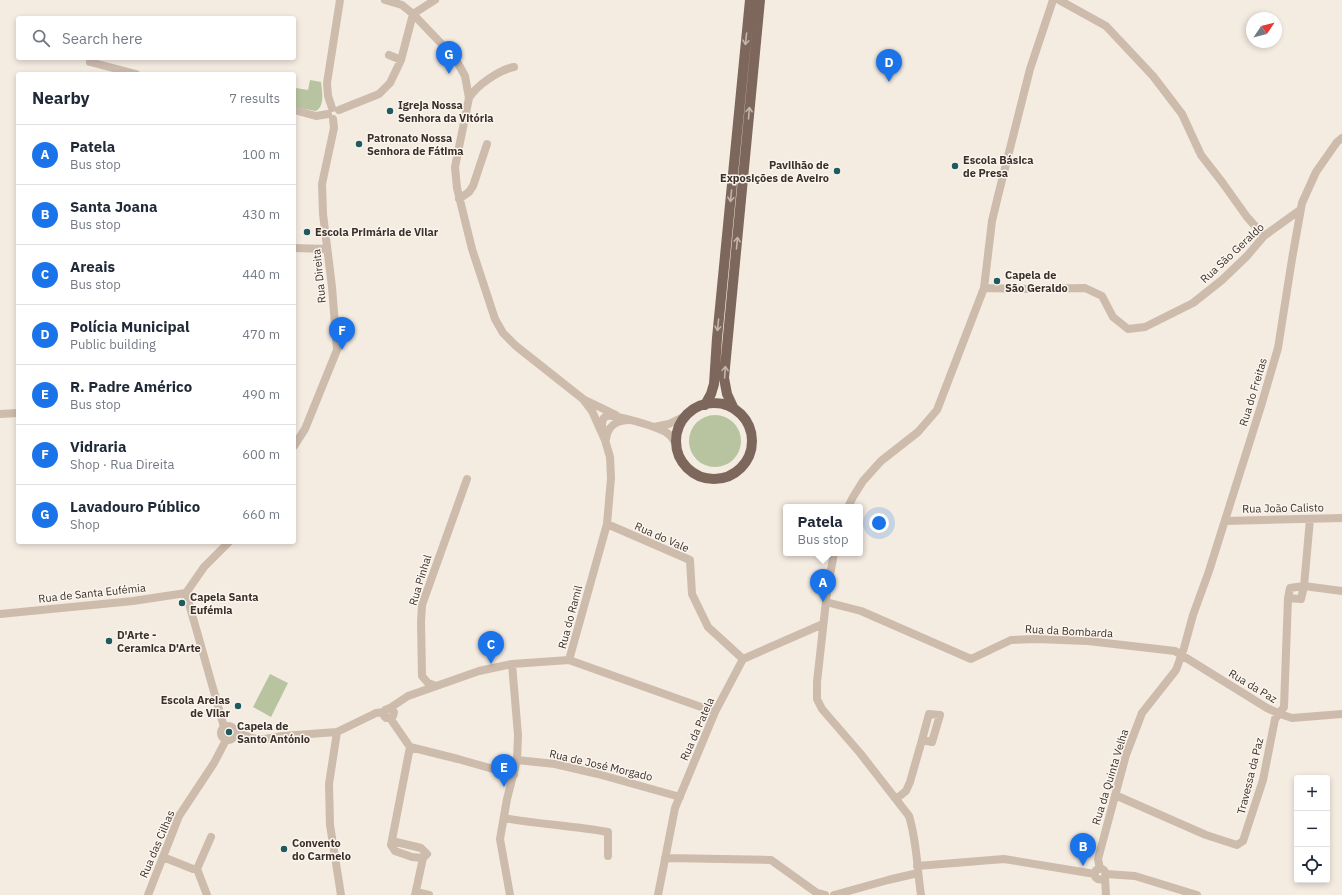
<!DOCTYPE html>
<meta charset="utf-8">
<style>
:root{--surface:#fff;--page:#f6f6f7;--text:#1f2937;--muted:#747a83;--line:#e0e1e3;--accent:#1a73e8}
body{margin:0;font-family:"IBM Plex Sans",sans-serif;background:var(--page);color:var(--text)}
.controls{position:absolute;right:12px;bottom:12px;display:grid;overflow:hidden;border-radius:4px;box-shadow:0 2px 6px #0003}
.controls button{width:36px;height:36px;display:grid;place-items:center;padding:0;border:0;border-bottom:1px solid var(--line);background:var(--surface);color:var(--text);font:20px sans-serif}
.compass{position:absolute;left:1246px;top:12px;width:36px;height:36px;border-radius:50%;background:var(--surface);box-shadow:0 2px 6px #0003;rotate:55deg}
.you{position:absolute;left:879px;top:523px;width:14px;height:14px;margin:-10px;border:3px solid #fff;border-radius:50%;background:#1a73e8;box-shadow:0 0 0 6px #1a73e833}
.badge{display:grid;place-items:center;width:26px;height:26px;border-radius:50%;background:var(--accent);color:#fff;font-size:13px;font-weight:700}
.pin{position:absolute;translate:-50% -33px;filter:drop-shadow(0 1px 2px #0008)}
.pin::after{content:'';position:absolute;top:21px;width:14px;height:12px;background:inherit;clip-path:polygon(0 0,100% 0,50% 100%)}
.popup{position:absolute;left:783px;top:504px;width:80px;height:52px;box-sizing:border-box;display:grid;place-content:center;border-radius:4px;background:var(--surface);filter:drop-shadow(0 1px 3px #0005);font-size:13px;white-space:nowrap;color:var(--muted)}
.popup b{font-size:15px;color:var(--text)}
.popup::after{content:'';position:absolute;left:50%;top:100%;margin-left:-8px;border:8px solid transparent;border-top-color:var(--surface)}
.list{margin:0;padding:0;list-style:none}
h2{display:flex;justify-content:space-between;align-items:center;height:52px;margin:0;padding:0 16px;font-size:17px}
h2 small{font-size:13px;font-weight:400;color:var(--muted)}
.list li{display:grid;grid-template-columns:26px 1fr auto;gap:12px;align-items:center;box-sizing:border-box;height:60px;padding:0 16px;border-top:1px solid var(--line)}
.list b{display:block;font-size:15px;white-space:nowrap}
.list p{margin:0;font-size:13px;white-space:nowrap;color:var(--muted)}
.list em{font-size:13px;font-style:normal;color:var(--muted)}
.icon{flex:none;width:22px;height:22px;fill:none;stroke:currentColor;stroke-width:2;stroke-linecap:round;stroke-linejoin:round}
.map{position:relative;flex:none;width:1342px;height:895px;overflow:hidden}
.search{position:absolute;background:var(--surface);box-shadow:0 2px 6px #0003;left:16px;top:16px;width:280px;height:44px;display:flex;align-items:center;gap:10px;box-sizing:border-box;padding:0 14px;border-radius:4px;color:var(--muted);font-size:15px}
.panel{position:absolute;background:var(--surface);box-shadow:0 2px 6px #0003;left:16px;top:72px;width:280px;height:472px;border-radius:4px}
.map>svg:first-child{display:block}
.green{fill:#b8c4a0}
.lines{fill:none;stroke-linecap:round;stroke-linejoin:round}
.minor{stroke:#cdbbac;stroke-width:8}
.major{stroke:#7d675c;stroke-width:10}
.oneway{stroke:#c2b5ac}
.poi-dot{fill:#1f5a5e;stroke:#fbf5ee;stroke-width:1.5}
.labels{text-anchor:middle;stroke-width:3;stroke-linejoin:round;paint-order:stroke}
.poi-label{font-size:11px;font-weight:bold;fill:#3b302b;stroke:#fbf5ee;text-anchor:start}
.street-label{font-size:11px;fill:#3b302b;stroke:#fbf5ee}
</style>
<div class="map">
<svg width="1342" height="895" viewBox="0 0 1342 895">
<rect width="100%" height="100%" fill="#f4ebe1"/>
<path class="green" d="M310,80L321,82C322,91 325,106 316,111L294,107V95L296,88L308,90Z
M689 441a26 26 0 1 1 52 0a26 26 0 1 1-52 0Z
M270,674L288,683L271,717L253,707Z"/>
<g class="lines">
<path class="minor" d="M385,0L402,5L413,14L455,58L465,76L469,98L455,167L457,188L472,249L495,319L503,333L516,346L583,399L592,411L605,440L610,457L611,478L607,524L569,660L512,664L479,671L408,696L390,708L385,710L384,716L386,718H390L393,716L394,712L390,708
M1059,0L1106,26L1153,76L1182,114L1201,155L1222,182L1247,217L1264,236
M413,14L435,0
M389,55L401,60
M90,62L136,74
M469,98C477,85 499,70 514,67
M332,108L328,96L327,83L340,0
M294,110L316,116L328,114
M339,110L379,94L390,83L401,60L413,14
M459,199L469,192L473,186L487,144
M294,248L327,249
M984,288L1035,289L1085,288L1102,296L1113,317L1128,329L1145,327L1193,303L1222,280L1247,256L1264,236L1300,210
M585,400L616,415
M0,414L18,413
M654,427L669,424L687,415
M603,431C602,427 601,420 605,417C611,412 660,428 667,433C672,436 674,441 677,445
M606,439C608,426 615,421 628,420
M294,446L305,429L337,350L332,287L323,214L322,184L334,128L333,119
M848,507L853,497L863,481L881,461L918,432L937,410L984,288L992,221L998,196L1030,69L1053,0
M1310,519L1304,586L1342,591
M1225,521L1342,518
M607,524L690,560L692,594L708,627L743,659
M834,553L827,592L817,682V699L822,709L860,753L909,816C917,841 917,869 921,895
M186,593L224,727
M186,593L204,567L229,542
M826,602L861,611L971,659L1011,640L1036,639L1088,641L1175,651L1267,708L1280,714L1292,718L1342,714
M0,614L133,601L186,593
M569,660L715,712
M436,686L428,683L422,676L421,622L422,605L467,479
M929,714L940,715L932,742L922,740Z
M390,718L410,747L458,759L514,775
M221 733a7 7 0 1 1 14 0a7 7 0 1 1-14 0Z
M235,732L259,740L282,736L337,732L376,713L384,712
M337,732L329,784L330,825L341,895
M410,747L391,845L395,851L412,857L423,858L415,895
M517,760L555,764L598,774L680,797
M1115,795L1206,835L1237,845L1243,841L1263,780L1275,719L1284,707L1288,598L1290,588L1304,586L1301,599L1288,598
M896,799L906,791L910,782L922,740
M504,818C538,824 573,826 608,832V856
M392,841L421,848L427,854L423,858
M163,857L193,869H197
M665,858L771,860L817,893L825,895
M917,866L1004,859L1095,874
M1094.5 874a5.5 5.5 0 1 1 11 0a5.5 5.5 0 1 1-11 0Z
M1100,869L1098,859L1126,755L1142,713L1176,670L1184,648L1193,615L1209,571L1261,406L1278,348L1292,259L1302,203L1316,172L1337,142L1342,138
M1106,874L1135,876L1197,895
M1105,878L1106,895
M416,892L429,895
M148,895L179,816L214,763L226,740
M207,895L197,869L211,837
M510,895L500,839L507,799L517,760L518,735L512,664
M658,895L675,808L715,712L743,659L823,624
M834,895L888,880L918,873"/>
<path class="major" d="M676 441a38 38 0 1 1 76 0a38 38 0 1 1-76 0Z
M705,405L711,394L714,384L717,338L750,0
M734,409L727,394L724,378L760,0"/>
</g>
<defs><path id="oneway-shaft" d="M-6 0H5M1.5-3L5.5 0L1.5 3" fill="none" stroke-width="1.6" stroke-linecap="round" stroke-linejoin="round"/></defs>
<g class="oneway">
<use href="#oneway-shaft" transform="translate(746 39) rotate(96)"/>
<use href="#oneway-shaft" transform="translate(749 113) rotate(-85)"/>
<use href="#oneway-shaft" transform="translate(731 196) rotate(96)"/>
<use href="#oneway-shaft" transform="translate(737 243) rotate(-85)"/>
<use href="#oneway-shaft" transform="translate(718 325) rotate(96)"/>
<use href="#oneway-shaft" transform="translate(725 372) rotate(-86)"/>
</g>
<g class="poi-dot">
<circle cx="390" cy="111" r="4"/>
<circle cx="359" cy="144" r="4"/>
<circle cx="955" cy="166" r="4"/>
<circle cx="837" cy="171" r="4"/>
<circle cx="307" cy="232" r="4"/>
<circle cx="997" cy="281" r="4"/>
<circle cx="182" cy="603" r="4"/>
<circle cx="109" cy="641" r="4"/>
<circle cx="238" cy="706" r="4"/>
<circle cx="229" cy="732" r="4"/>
<circle cx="284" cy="849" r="4"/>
</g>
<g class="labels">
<g class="poi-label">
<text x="398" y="109">Igreja Nossa<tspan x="398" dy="13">Senhora da Vitória</tspan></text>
<text x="367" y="142">Patronato Nossa<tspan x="367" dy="13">Senhora de Fátima</tspan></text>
<text x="963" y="164">Escola Básica<tspan x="963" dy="13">de Presa</tspan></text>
<text x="829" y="169" text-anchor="end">Pavilhão de<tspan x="829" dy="13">Exposições de Aveiro</tspan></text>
<text x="315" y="236">Escola Primária de Vilar</text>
<text x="1005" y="279">Capela de<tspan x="1005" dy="13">São Geraldo</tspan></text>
<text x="190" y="601">Capela Santa<tspan x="190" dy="13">Eufémia</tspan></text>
<text x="117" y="639">D'Arte -<tspan x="117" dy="13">Ceramica D'Arte</tspan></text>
<text x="230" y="704" text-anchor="end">Escola Areias<tspan x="230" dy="13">de Vilar</tspan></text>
<text x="237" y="730">Capela de<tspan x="237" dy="13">Santo António</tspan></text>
<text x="292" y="847">Convento<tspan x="292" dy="13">do Carmelo</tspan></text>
</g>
<g class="street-label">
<text transform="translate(1232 253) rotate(-43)" y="4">Rua São Geraldo</text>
<text transform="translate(319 276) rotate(-96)" y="4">Rua Direita</text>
<text transform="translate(1253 392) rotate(-73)" y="4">Rua do Freitas</text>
<text transform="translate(1283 508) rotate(-1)" y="4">Rua João Calisto</text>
<text transform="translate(662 537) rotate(24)" y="4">Rua do Vale</text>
<text transform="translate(420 580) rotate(-73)" y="4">Rua Pinhal</text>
<text transform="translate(92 593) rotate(-6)" y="4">Rua de Santa Eufémia</text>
<text transform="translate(570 617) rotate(-75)" y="4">Rua do Ramil</text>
<text transform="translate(1069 631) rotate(3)" y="4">Rua da Bombarda</text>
<text transform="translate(1253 686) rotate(31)" y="4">Rua da Paz</text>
<text transform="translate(697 729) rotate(-66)" y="4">Rua da Patela</text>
<text transform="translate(601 765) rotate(13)" y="4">Rua de José Morgado</text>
<text transform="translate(1250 776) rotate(-76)" y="4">Travessa da Paz</text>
<text transform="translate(1110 777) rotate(-73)" y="4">Rua da Quinta Velha</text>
<text transform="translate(157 844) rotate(-67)" y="4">Rua das Cilhas</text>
</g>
</g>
</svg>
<div class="controls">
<button>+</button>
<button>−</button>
<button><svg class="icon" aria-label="locate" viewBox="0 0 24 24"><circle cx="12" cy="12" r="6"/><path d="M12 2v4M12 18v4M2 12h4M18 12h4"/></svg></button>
</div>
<svg class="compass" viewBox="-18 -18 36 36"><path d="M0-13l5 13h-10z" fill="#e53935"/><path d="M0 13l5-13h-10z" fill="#747a83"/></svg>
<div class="you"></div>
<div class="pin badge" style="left:823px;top:602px">A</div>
<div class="popup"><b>Patela</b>Bus stop</div>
<div class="pin badge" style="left:1083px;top:866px">B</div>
<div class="pin badge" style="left:491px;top:664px">C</div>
<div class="pin badge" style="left:889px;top:82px">D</div>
<div class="pin badge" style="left:504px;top:787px">E</div>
<div class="pin badge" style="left:342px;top:350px">F</div>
<div class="pin badge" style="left:449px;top:74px">G</div>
<div class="search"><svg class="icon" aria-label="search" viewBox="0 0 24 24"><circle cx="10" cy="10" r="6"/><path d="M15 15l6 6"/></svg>Search here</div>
<section class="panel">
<h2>Nearby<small>7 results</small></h2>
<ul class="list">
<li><span class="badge">A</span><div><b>Patela</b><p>Bus stop</p></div><em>100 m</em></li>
<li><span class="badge">B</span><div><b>Santa Joana</b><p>Bus stop</p></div><em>430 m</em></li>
<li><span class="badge">C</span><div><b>Areais</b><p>Bus stop</p></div><em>440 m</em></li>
<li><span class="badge">D</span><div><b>Polícia Municipal</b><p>Public building</p></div><em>470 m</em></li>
<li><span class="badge">E</span><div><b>R. Padre Américo</b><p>Bus stop</p></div><em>490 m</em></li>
<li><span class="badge">F</span><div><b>Vidraria</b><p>Shop · Rua Direita</p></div><em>600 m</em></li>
<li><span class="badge">G</span><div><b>Lavadouro Público</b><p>Shop</p></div><em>660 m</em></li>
</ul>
</section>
</div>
